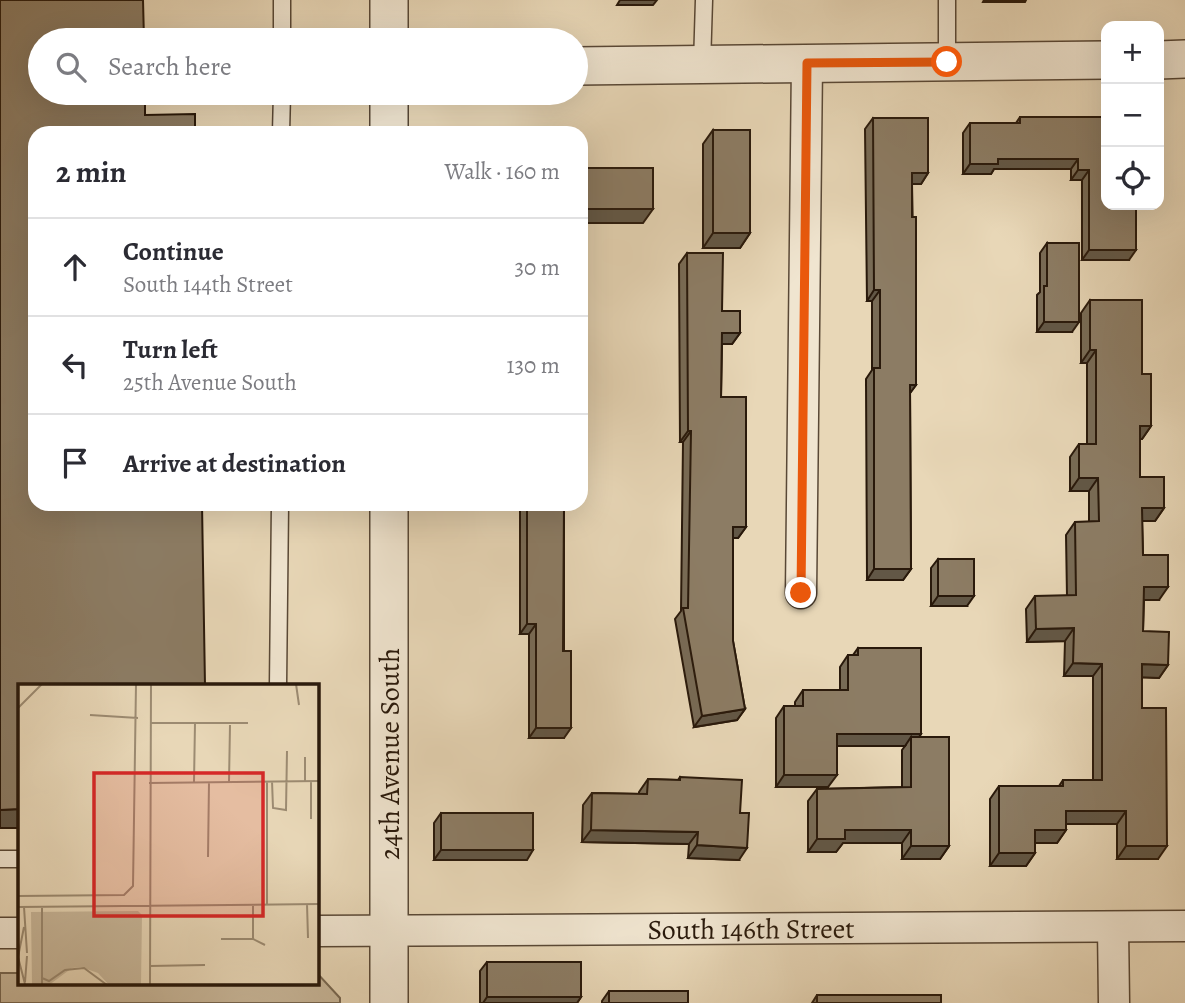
<!DOCTYPE html>
<meta charset="utf-8">
<style>
:root{--surface:#fff;--page:#f2f2f3;--text:#2b2b33;--muted:#7c7c81;--line:#e1e1e2}
body{margin:0;font-family:Alegreya,serif;background:var(--page);color:var(--text)}
.controls{position:absolute;right:21px;top:21px;display:grid;overflow:hidden;border-radius:14px;box-shadow:0 7px 28px #0002}
.controls button{width:63px;height:63px;display:grid;place-items:center;padding:0;border:0;border-bottom:2px solid var(--line);background:var(--surface);color:var(--text);font:35px sans-serif}
.stop{position:absolute;width:21px;height:21px;margin:-16px;border:5px solid #ea580c;border-radius:50%;background:#fff}
.stop.end{background:#ea580c;border-color:#fff;box-shadow:0 2px 7px #0008}
.list{margin:0;padding:0;list-style:none}
h2{display:flex;justify-content:space-between;align-items:center;height:91px;margin:0;padding:0 28px;font-size:30px}
h2 small{font-size:23px;font-weight:400;color:var(--muted)}
.list li{display:grid;grid-template-columns:46px 1fr auto;gap:21px;align-items:center;box-sizing:border-box;height:98px;padding:0 28px;border-top:2px solid var(--line)}
.list b{display:block;font-size:26px;white-space:nowrap}
.list p{margin:0;font-size:23px;white-space:nowrap;color:var(--muted)}
.list em{font-size:23px;font-style:normal;color:var(--muted)}
.icon{flex:none;width:38px;height:38px;fill:none;stroke:currentColor;stroke-width:2;stroke-linecap:round;stroke-linejoin:round}
.map{position:relative;flex:none;width:1185px;height:1003px;overflow:hidden}
.search{position:absolute;background:var(--surface);box-shadow:0 7px 28px #0002;left:28px;top:28px;width:560px;height:77px;display:flex;align-items:center;gap:18px;box-sizing:border-box;padding:0 24px;border-radius:38px;color:var(--muted);font-size:26px}
.panel{position:absolute;background:var(--surface);box-shadow:0 7px 28px #0002;left:28px;top:126px;width:560px;height:385px;border-radius:21px}
.map>svg:first-child{display:block}
.green{fill:#c8b79a;stroke:#786852;stroke-width:2}
.lines{fill:none;stroke-linecap:round;stroke-linejoin:round}
.service-casing{stroke:#594836;stroke-width:19}
.minor-casing{stroke:#594836;stroke-width:33}
.tertiary-casing{stroke:#594836;stroke-width:40}
.service{stroke:#f0e5d0;stroke-width:16}
.minor{stroke:#f0e5d0;stroke-width:30}
.tertiary{stroke:#f0e5d0;stroke-width:37}
.wall{fill:#786b56;stroke:#29190b;stroke-width:2}
.shaded-wall{fill:#625746;stroke:#29190b;stroke-width:2}
.building{fill:#8c7c64;stroke:#29190b;stroke-width:2}
.route{stroke:#ea580c;stroke-width:9}
.labels{text-anchor:middle;stroke-width:5;stroke-linejoin:round;paint-order:stroke}
.street-label{font-size:28px;fill:#29190b;stroke:#f0e5d0}
.inset-road{fill:none;stroke:#9c8b72;stroke-width:2}
.view{fill:#d62828;fill-opacity:0.15;stroke:#d62828;stroke-width:3.5}
.inset-edge{fill:none;stroke:#29190b;stroke-width:3.5}
</style>
<div class="map">
<svg width="1185" height="1003" viewBox="0 0 1185 1003">
<rect width="100%" height="100%" fill="#e8d7b7"/>
<filter id="stains"><feTurbulence type="fractalNoise" baseFrequency=".00286" numOctaves="4"/><feColorMatrix values="0 0 0 0 .2 0 0 0 0 .09 0 0 0 0 .02 0 0 0 .5 -.17"/></filter>
<radialGradient id="worn" r=".72"><stop offset=".6" stop-color="#630" stop-opacity="0"/><stop offset="1" stop-color="#630" stop-opacity=".3"/></radialGradient>
<path class="green" d="M0,973H19V984H317V973L340,998V1003H0Z"/>
<g class="lines">
<g class="service-casing">
<path id="service" d="M282,40V0
M947,62V0
M702,65L704,0
M281,133L282,93
M278,686L280,504
M0,859H19"/>
</g>
<g class="minor-casing">
<g id="minor">
<path d="M801,593L807,63"/>
<path d="M1113,927L1114,1003"/>
<path id="s1" d="M317,931L1185,926"/>
<path d="M0,933H19"/>
</g>
</g>
<g class="tertiary-casing">
<path id="tertiary" d="M389,40V0
M1159,60L1185,59
M576,66L1106,60
M389,93V133
M389,504V1003"/>
</g>
<use href="#service" class="service"/>
<use href="#minor" class="minor"/>
<use href="#tertiary" class="tertiary"/>
</g>
<path class="wall" d="M1020,117H1106L1129,260H1082V180H1071V169H994L991,174H963V133L970,123H1016Z
M873,118L928,173L921,184H912L916,385L910,393L911,569L903,580H867L866,379L872,370V301H867L865,129Z
M713,130L750,233L740,248H703V144Z
M1047,243L1072,332H1037V295L1040,292V253Z
M687,253L722,311L740,333L732,344H722L721,397L746,527L738,538H733V641L745,709L737,720L694,727L675,619L681,611L683,442H680L679,264Z
M1090,300L1142,374L1151,426L1142,439H1140V477L1164,508L1155,521H1142L1143,555L1159,600H1144L1143,631L1168,665L1159,678L1142,677V708L1158,859H1117V824H1066V830L1057,843H1035V853L1026,866H990V799L999,786H1059L1063,780H1093V676H1064L1065,641L1027,642L1026,609L1035,596H1067L1066,535L1075,522H1089V491H1070V457L1079,444H1087V363H1081V313Z
M520,504H564V738H529V634H520Z
M938,559L967,606H931V568Z
M858,648L921,734L919,737L949,846L940,859H902V843H843L836,852H808V801L817,789L902,787V750L905,746H837L828,787H776V718L784,706H795V702L803,690H840V667L848,655H853Z
M680,777L739,860L688,858L689,844L582,842L583,805L592,793L639,794V792L648,779L678,780Z
M441,813L527,860H434V823Z
M487,962L581,997L577,1003H480V971Z
M609,991L688,1003H602V1001Z
M817,995L941,1003H812Z"/>
<path class="shaded-wall" d="M620,0H657L653,5H617Z
M984,0H1026L1025,2H983Z
M998,159H1078L1071,169H994L991,174H963L970,164Z
M1078,170H1089L1082,180H1071Z
M912,173H928L921,184H904Z
M581,209H653L643,223H581Z
M713,233H750L740,248H703Z
M1089,250H1136L1129,260H1082Z
M874,290H880L872,301H867Z
M1044,322H1079L1072,332H1037Z
M722,333H740L732,344H714Z
M1090,350H1096L1087,363H1081Z
M910,385H916L908,396Z
M1140,426H1151L1142,439H1131Z
M688,431H691L683,442H680Z
M1079,478H1098L1089,491H1070Z
M1142,508H1164L1155,521H1133Z
M733,527H746L738,538H725Z
M874,569H911L903,580H867Z
M1144,587H1168L1159,600H1135Z
M938,596H974L967,606H931Z
M527,624H536L529,634H520Z
M1074,628L1065,641L1027,642L1036,629Z
M1073,663L1102,664L1093,676H1064Z
M1142,664L1168,665L1159,678L1133,677Z
M745,709L737,720L694,727L702,716Z
M536,728H571L564,738H529Z
M837,734H921L913,746L911,737L905,746H828Z
M784,775H837L828,787H776Z
M19,809V828H0V810Z
M1066,811H1126L1117,824H1057Z
M591,830L698,832L689,844L582,842Z
M845,830H911L902,843H843L836,852H808L817,839Z
M1035,830H1066L1057,843H1026Z
M697,845L747,848L739,860L688,858Z
M911,846H949L940,859H902Z
M1126,846H1167L1158,859H1117Z
M441,850H533L527,860H434Z
M999,853H1035L1026,866H990Z
M487,997H581L577,1003H483Z"/>
<path class="building" d="M0,0H143L144,40H40V93H145V115L195,114V133H35V504H202L205,686H19V809L0,810Z
M1020,117H1106V205H1136V250H1089V170H1078V159H998V164H970V123H1020Z
M873,118H928V173H912V217H916V385H910L911,569H874V368H880V290H874Z
M713,130H750V233H713Z
M581,168H653V209H581Z
M1047,243H1079V322H1044V286H1047Z
M687,253H723L722,311H740V333H722L721,397H746V527H733V641L745,709L702,716L683,608H688L691,431H688Z
M1090,300H1142V374H1151V426H1140V477H1164V508H1142L1143,555H1168V587H1144L1143,631L1169,632L1168,665L1142,664V708H1166L1167,846H1126V811H1066V830H1035V853H999V786H1063V780H1102V664L1073,663L1074,628L1036,629L1035,596L1076,595L1075,522L1099,521L1098,478H1079V444H1096V350H1090Z
M527,504H564L563,651H571V728H536V624H527Z
M938,559H974V596H938Z
M858,648H921V734H837V775H784V706H803V690H848V655H858Z
M911,737H949V846H911V830H845V839H817V789L911,787Z
M680,777L742,780L740,813H749L747,848L697,845L698,832L591,830L592,793L647,794L648,779L680,780Z
M441,813H533V850H441Z
M487,962H581V997H487Z
M609,991H688V1003H609Z
M817,995H941V1003H817Z"/>
<g class="lines">
<path class="route" d="M801,593L807,63L947,62"/>
</g>
<g class="labels">
<g class="street-label">
<text transform="translate(389 754) rotate(-90)" y="10">24th Avenue South</text>
<text dy="10" stroke="none"><textPath href="#s1" startOffset="434">South 146th Street</textPath></text>
</g>
</g>
<g transform="translate(18 684)">
<rect width="301" height="301" fill="#e8d7b7"/>
<path d="M120,227L124,231L123,301H91L80,289L63,283L54,284L31,301H14L13,228Z" fill="#c8b79a"/>
<path class="inset-road" d="M32,0H57M278,0L281,21M0,24L24,0M72,31L120,34M132,39H230M287,73V97M249,97V221M254,97L255,124L268,126L269,67M293,97V135M176,98L177,39M211,98L212,41M131,99L301,97M190,173L191,98M0,212L106,211L115,202L118,0M289,220L290,254M235,221V255L247,261M0,223L301,220M6,223L9,269M6,243L0,273L7,300M203,255H235M132,282L187,281M24,294L31,297L47,286L66,284L89,301M7,298L9,272M24,301V222M132,301L133,0"/>
<path class="view" d="M76,89H245V232H76Z"/>
<rect width="301" height="301" class="inset-edge"/>
</g>
<rect width="100%" height="100%" filter="url(#stains)"/>
<rect width="100%" height="100%" fill="url(#worn)"/>
</svg>
<div class="controls">
<button>+</button>
<button>−</button>
<button><svg class="icon" aria-label="locate" viewBox="0 0 24 24"><circle cx="12" cy="12" r="6"/><path d="M12 2v4M12 18v4M2 12h4M18 12h4"/></svg></button>
</div>
<div class="stop" style="left:947px;top:62px"></div>
<div class="stop end" style="left:801px;top:593px"></div>
<div class="search"><svg class="icon" aria-label="search" viewBox="0 0 24 24"><circle cx="10" cy="10" r="6"/><path d="M15 15l6 6"/></svg>Search here</div>
<section class="panel">
<h2>2 min<small>Walk · 160 m</small></h2>
<ul class="list">
<li><svg class="icon" aria-label="ahead" viewBox="0 0 24 24"><path d="M12 20V5M6 11l6-6 6 6"/></svg><div><b>Continue</b><p>South 144th Street</p></div><em>30 m</em></li>
<li><svg class="icon" aria-label="left" viewBox="0 0 24 24"><path d="M17 20v-9H6M10 6l-5 5 5 5"/></svg><div><b>Turn left</b><p>25th Avenue South</p></div><em>130 m</em></li>
<li><svg class="icon" aria-label="arrive" viewBox="0 0 24 24"><path d="M6 21V4h12l-3 4 3 4H6"/></svg><div><b>Arrive at destination</b></div></li>
</ul>
</section>
</div>
